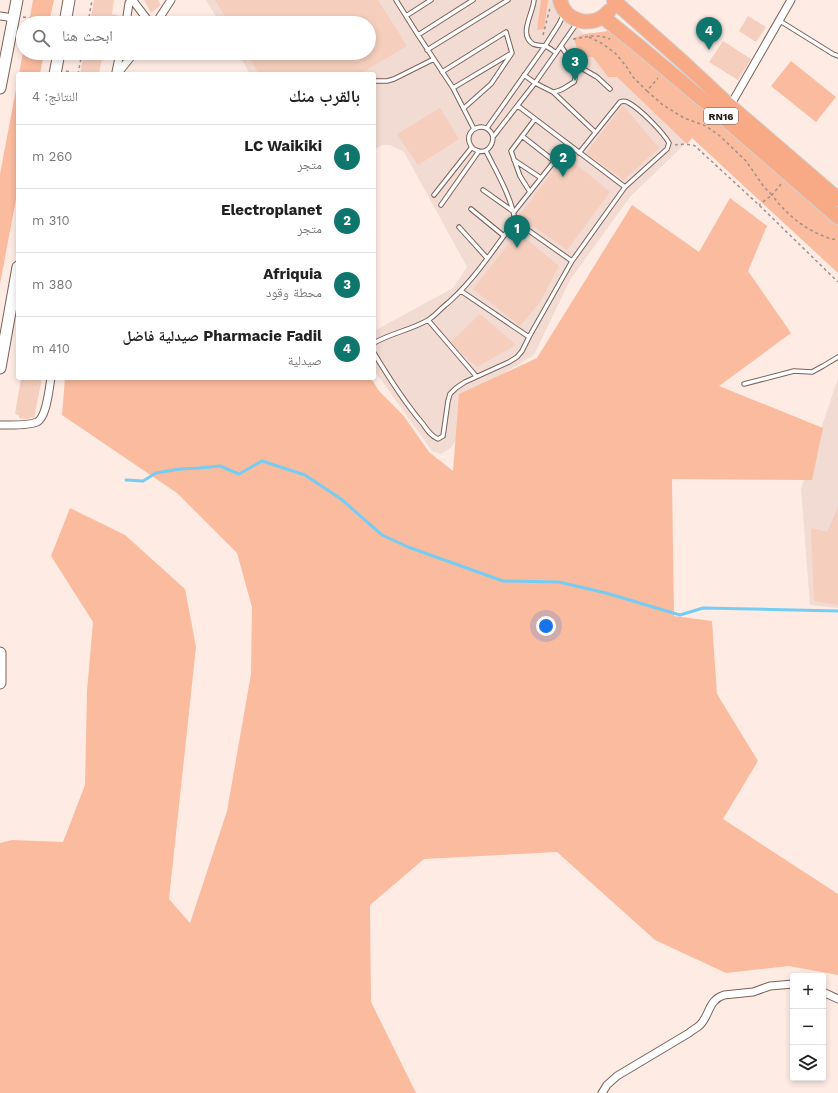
<!DOCTYPE html>
<html lang="ar">
<meta charset="utf-8">
<style>
:root{--surface:#fff;--page:#f6f6f6;--text:#222;--muted:#767676;--line:#e0e0e0;--accent:#0f766e}
body{margin:0;font-family:"Work Sans","Noto Naskh Arabic",sans-serif;background:var(--page);color:var(--text);direction:rtl}
.controls{position:absolute;right:12px;bottom:12px;display:grid;overflow:hidden;border-radius:4px;box-shadow:0 2px 6px #0003}
.controls button{width:36px;height:36px;display:grid;place-items:center;padding:0;border:0;border-bottom:1px solid var(--line);background:var(--surface);color:var(--text);font:20px sans-serif}
.you{position:absolute;left:546px;top:626px;width:14px;height:14px;margin:-10px;border:3px solid #fff;border-radius:50%;background:#1a73e8;box-shadow:0 0 0 6px #1a73e833}
.badge{display:grid;place-items:center;width:26px;height:26px;border-radius:50%;background:var(--accent);color:#fff;font-size:13px;font-weight:700}
.pin{position:absolute;translate:-50% -33px;filter:drop-shadow(0 1px 2px #0008)}
.pin::after{content:'';position:absolute;top:21px;width:14px;height:12px;background:inherit;clip-path:polygon(0 0,100% 0,50% 100%)}
.list{margin:0;padding:0;list-style:none}
h2{display:flex;justify-content:space-between;align-items:center;height:52px;margin:0;padding:0 16px;font-size:17px}
h2 small{font-size:13px;font-weight:400;color:var(--muted)}
.list li{display:grid;grid-template-columns:26px 1fr auto;gap:12px;align-items:center;box-sizing:border-box;height:64px;padding:0 16px;border-top:1px solid var(--line)}
.list b{display:block;font-size:15px;white-space:nowrap}
.list p{margin:0;font-size:13px;white-space:nowrap;color:var(--muted)}
.list em{font-size:13px;font-style:normal;color:var(--muted)}
.icon{flex:none;width:22px;height:22px;fill:none;stroke:currentColor;stroke-width:2;stroke-linecap:round;stroke-linejoin:round}
.map{position:relative;flex:none;width:838px;height:1093px;overflow:hidden;direction:ltr}
.search{position:absolute;background:var(--surface);box-shadow:0 2px 6px #0003;left:16px;top:16px;width:360px;height:44px;display:flex;align-items:center;gap:10px;box-sizing:border-box;padding:0 14px;border-radius:22px;color:var(--muted);font-size:15px}
.panel{position:absolute;background:var(--surface);box-shadow:0 2px 6px #0003;left:16px;top:72px;width:360px;height:308px;border-radius:4px;direction:rtl}
.map>svg:first-child{display:block}
.built{fill:#f1dbd2}
.green{fill:#fabb9f}
.lines{fill:none;stroke-linecap:round;stroke-linejoin:round}
.stream{stroke:#75cdf3;stroke-width:3}
.building{fill:#f5cebd}
.lane-casing{stroke:#7c6257;stroke-width:5.5}
.street-casing{stroke:#7c6257;stroke-width:9}
.secondary-casing{stroke:#7c6257;stroke-width:13}
.highway-casing{stroke:#d3d1d0;stroke-width:16}
.path{stroke:#9f908a;stroke-width:1.5;stroke-dasharray:3 3;stroke-linecap:butt}
.lane{stroke:#fff;stroke-width:3.5}
.street{stroke:#fff;stroke-width:7}
.secondary{stroke:#fff;stroke-width:11}
.highway{stroke:#f8a986;stroke-width:14}
.labels{text-anchor:middle;stroke-width:4;stroke-linejoin:round;paint-order:stroke}
.shield{fill:#fdfdfd;stroke:#645d5a;stroke-width:1}
.shield-label{font-size:10px;font-weight:bold;fill:#221814}
</style>
<div class="map">
<svg width="838" height="1093" viewBox="0 0 838 1093">
<rect width="100%" height="100%" fill="#feece4"/>
<path class="built" d="M206,0H551L687,142L630,197L570,280L534,355L463,398L458,437L451,448L441,454L432,451L374,370V331L453,288L467,267L404,152L390,145H382L374,150V74H250L238,53H369V23H220Z
M838,378V608L810,605L801,489Z"/>
<path class="green" d="M33,0H54L49,23H29Z
M541,0H548L544,29L537,30Z
M608,31L728,127L838,223V273L692,138L687,144L617,77H608L593,57L579,56L574,38L585,34Z
M23,52V53H44L40,74H19Z
M791,61L836,97L816,122L771,86Z
M18,79V189L0,284V174Z
M730,198L767,226L748,271L791,333L719,386L823,428L812,480L672,479L674,616L712,621L717,694L758,761L723,819L838,894V975L789,966L726,973L655,940L557,852L424,859L370,905L371,1002L416,1093H0V843L12,840L63,842L85,785L87,691L93,622L51,556L70,508L125,535L185,589L196,647L169,899L190,923L227,811L251,674L252,607L237,553L177,493L62,415L65,378H371L379,391L403,415L429,452L453,471L459,394L537,358L632,205L699,252Z"/>
<g class="lines">
<path class="stream" d="M126,480L143,481L156,473L180,469L200,468L220,466L239,474L262,461L305,475L341,499L382,535L408,547L503,581L559,582L606,593L680,615L703,608L838,611"/>
</g>
<path class="building" d="M94,0H114L112,14L121,16L119,23H90Z
M144,0H158L161,5L151,13Z
M215,0H378L407,46L359,74H259L246,53H369V23H229Z
M748,16L766,27L756,42L739,31Z
M723,41L751,59L738,80L709,62Z
M84,53H103L99,74H80Z
M623,105L659,148L624,180L586,153Z
M440,108L459,139L418,165L397,134Z
M565,155L610,192L567,250L519,216Z
M518,232L559,266L540,302L520,326L473,289Z
M480,314L516,345L477,367L457,349L451,342Z
M21,378H42L34,418L30,417L29,419H26L19,418V415L15,414Z
M838,507V605L814,601L811,528L827,532Z"/>
<g class="lines">
<g class="lane-casing">
<path id="lane" d="M396,0L418,35L453,88L474,129
M534,0C533,14 518,34 533,44C537,46 541,45 545,46C549,47 553,51 556,53
M406,16L431,0
M780,21L833,54L838,56
M418,35L473,0
M427,50L508,0
M571,62L597,77L610,89
M442,72L506,32L512,53L491,84L464,108
M524,75L535,83L553,92L595,132
M374,81H387L394,79L434,59
M453,88L510,54
M553,92C563,91 565,87 574,82C579,71 567,55 561,46
M518,106L625,187
M487,128L545,46L559,24L564,14
M522,136L554,161
M493,137C488,119 463,128 470,144C471,147 473,149 476,150C486,155 493,146 493,137L535,83L577,23
M486,151C496,171 512,198 515,221L572,261
M514,160L541,178
M483,190L514,212L568,144
M530,192L520,176L511,151L535,119
M434,195L472,147
M441,205L479,151
M471,209L504,236
M459,227L487,258
M428,320L476,376
M529,337L572,261L625,187L667,149L669,143C663,132 640,109 629,103C626,101 623,101 620,102L579,153
M374,343C391,333 411,330 428,320C433,317 438,312 442,308C472,284 492,251 515,221
M374,353C389,378 404,402 423,424C427,430 431,436 438,439L443,436L448,401L450,394L456,388L465,382L509,362L517,357L522,351L529,337L461,291
M744,384L794,371L812,372L823,366L838,357"/>
</g>
<g class="street-casing">
<path id="street" d="M0,16L14,18
M126,23L129,3L131,1L134,2L150,23
M156,23L171,0
M120,53L116,72L118,73L134,53
M730,106L791,0
M0,425C10,425 28,426 37,422C47,417 49,388 51,378
M823,992L838,999
M602,1093L607,1085L617,1076L689,1033C692,1030 697,1028 700,1025C710,1015 708,1000 724,995L753,992L770,986L793,984"/>
</g>
<g class="secondary-casing">
<path id="secondary" d="M65,23L69,0
M55,74L59,53
M0,88L17,0
M0,368L18,267
M0,653V683"/>
</g>
<g class="highway-casing">
<path id="highway" d="M560,0C565,23 594,29 609,11
M614,1L684,63L730,106L838,199
M603,17L640,47L709,105L838,217"/>
</g>
<path class="path" d="M23,17L55,22
M88,23L92,0
M543,35L550,8
M589,37L603,44L615,53L626,66L633,77L647,91L658,78
M573,39H574C589,36 596,34 610,39
M66,71L78,74
M78,74L82,53
M647,91L663,105L684,118L706,126L720,136L746,161L764,187L772,195L759,205
M675,145C679,144 691,144 695,146L759,205L838,282
M781,184L772,195C786,214 804,229 826,237C830,239 834,239 838,240"/>
<use href="#lane" class="lane"/>
<use href="#street" class="street"/>
<use href="#secondary" class="secondary"/>
<use href="#highway" class="highway"/>
</g>
<g class="labels">
<rect class="shield" x="704" y="108" width="34" height="16" rx="3"/>
<g class="shield-label">
<text x="721" y="120">RN16</text>
</g>
</g>
</svg>
<div class="controls">
<button>+</button>
<button>−</button>
<button><svg class="icon" aria-label="layers" viewBox="0 0 24 24"><path d="M12 4l9 5-9 5-9-5zM3 14l9 5 9-5"/></svg></button>
</div>
<div class="you"></div>
<div class="pin badge" style="left:517px;top:248px">1</div>
<div class="pin badge" style="left:563px;top:177px">2</div>
<div class="pin badge" style="left:575px;top:81px">3</div>
<div class="pin badge" style="left:709px;top:50px">4</div>
<div class="search"><svg class="icon" aria-label="search" viewBox="0 0 24 24"><circle cx="10" cy="10" r="6"/><path d="M15 15l6 6"/></svg>ابحث هنا</div>
<section class="panel">
<h2>بالقرب منك<small>النتائج: 4</small></h2>
<ul class="list">
<li><span class="badge">1</span><div><b>LC Waikiki</b><p>متجر</p></div><em>260 m</em></li>
<li><span class="badge">2</span><div><b>Electroplanet</b><p>متجر</p></div><em>310 m</em></li>
<li><span class="badge">3</span><div><b>Afriquia</b><p>محطة وقود</p></div><em>380 m</em></li>
<li><span class="badge">4</span><div><b>Pharmacie Fadil صيدلية فاضل</b><p>صيدلية</p></div><em>410 m</em></li>
</ul>
</section>
</div>
